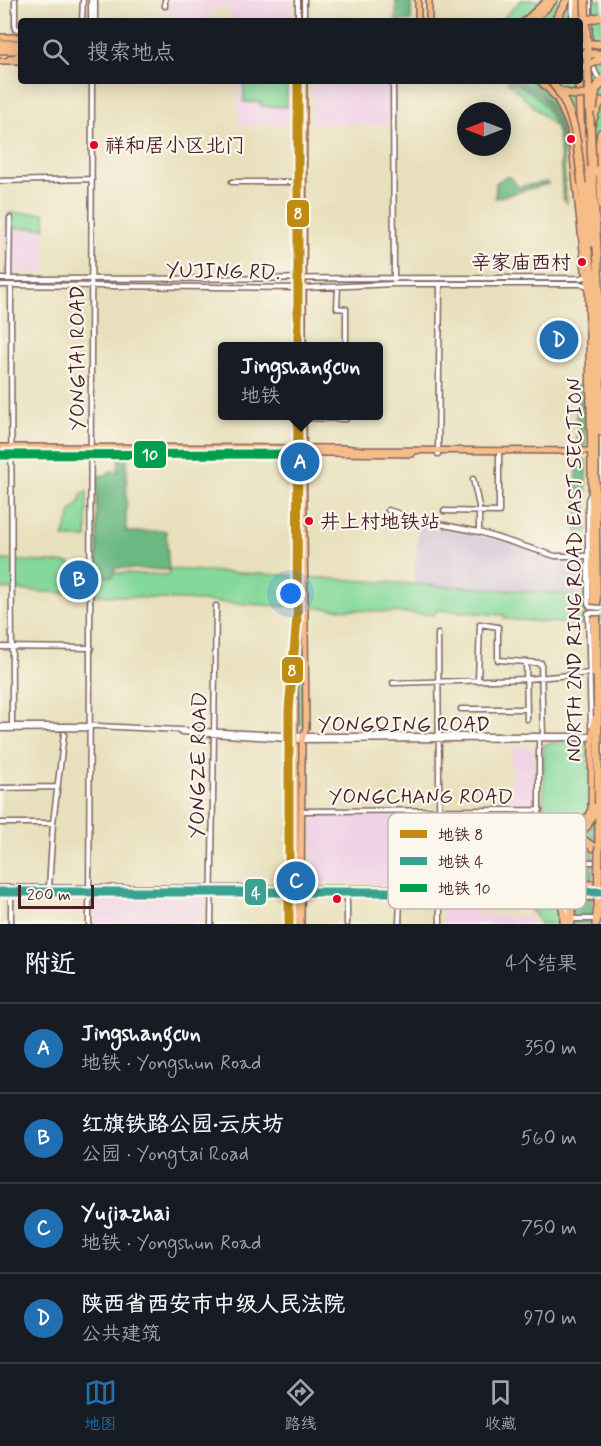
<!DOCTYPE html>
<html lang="zh">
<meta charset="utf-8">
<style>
:root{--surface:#171b24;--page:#20242c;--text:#f1f3f6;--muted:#9ea1a6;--line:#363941;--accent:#1f6fb2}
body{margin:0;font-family:Mynerve,"LXGW WenKai TC",sans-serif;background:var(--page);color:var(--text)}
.compass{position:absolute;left:457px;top:102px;width:54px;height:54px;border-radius:50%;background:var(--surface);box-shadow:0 3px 15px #0003;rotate:270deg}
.scale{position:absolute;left:18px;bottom:15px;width:76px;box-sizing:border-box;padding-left:6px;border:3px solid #4a1f2b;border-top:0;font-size:16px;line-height:21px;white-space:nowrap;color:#4a1f2b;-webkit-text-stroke:4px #fbf7ec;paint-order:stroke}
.you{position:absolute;left:291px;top:594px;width:21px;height:21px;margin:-15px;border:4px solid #fff;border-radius:50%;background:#1a73e8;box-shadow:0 0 0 9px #1a73e833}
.badge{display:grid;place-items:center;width:39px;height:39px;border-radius:50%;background:var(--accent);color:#fff;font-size:20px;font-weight:700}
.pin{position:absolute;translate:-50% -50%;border:3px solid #fff;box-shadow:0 2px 6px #0006}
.popup{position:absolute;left:218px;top:342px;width:165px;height:78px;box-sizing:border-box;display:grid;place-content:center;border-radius:6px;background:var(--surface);filter:drop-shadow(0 2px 4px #0005);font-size:20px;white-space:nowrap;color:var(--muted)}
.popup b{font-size:22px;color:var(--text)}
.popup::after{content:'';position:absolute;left:50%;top:100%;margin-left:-12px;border:12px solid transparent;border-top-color:var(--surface)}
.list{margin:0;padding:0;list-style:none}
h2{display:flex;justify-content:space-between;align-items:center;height:78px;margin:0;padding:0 24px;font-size:26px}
h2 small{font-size:20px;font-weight:400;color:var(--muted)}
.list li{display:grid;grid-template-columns:39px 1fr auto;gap:18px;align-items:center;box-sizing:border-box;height:90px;padding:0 24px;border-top:2px solid var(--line)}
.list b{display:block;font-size:22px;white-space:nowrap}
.list p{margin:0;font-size:20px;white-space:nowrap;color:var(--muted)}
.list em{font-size:20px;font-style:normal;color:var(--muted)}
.icon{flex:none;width:33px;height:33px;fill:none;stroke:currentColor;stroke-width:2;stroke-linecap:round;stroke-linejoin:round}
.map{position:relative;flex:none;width:601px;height:924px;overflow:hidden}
.search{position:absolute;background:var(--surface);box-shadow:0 3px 15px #0003;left:18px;right:18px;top:18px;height:66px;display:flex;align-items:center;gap:15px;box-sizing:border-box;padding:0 21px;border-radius:6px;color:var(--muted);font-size:22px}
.sheet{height:438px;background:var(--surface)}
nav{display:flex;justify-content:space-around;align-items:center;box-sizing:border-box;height:84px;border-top:2px solid var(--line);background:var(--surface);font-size:16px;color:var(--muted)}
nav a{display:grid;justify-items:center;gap:3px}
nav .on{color:var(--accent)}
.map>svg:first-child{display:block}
.built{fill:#f0d0e5}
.industrial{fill:#cebed2}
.green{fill:#84d89a;stroke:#677c62;stroke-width:1.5}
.forest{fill:#6bb882;stroke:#5a6c56;stroke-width:1.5}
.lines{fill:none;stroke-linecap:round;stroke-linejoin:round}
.minor-casing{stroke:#81635e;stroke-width:7}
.major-casing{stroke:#81635e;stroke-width:8}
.highway-casing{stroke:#81635e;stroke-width:10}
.minor{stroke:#fff;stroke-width:4}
.major{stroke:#f7bd88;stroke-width:5}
.highway{stroke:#f7bd88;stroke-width:7}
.minor-bridge-casing{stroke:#81635e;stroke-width:7;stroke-linecap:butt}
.highway-bridge-casing{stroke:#81635e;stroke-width:10;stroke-linecap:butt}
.minor-bridge{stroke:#fff;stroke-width:4}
.highway-bridge{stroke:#f7bd88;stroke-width:7}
.metro-1-casing{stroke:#fbf7ec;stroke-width:14}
.metro-2-casing{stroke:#fbf7ec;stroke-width:14}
.metro-3-casing{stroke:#fbf7ec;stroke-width:14}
.metro-1{stroke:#bf8c13;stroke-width:9}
.metro-2{stroke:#3ba292;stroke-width:9}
.metro-3{stroke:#009f4d;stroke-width:9}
.bus-dot{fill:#e4002b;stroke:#fbf7ec;stroke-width:2}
.labels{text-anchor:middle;stroke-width:4.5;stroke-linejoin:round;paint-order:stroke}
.bus-label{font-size:20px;fill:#4a1f2b;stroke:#fbf7ec;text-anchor:start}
.street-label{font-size:21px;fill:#4a1f2b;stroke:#fbf7ec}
.key{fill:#fbf7ec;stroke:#c6b6b2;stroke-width:1.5}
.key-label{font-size:16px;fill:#4a1f2b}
.line-badge{stroke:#fbf7ec;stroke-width:2}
.badge-label{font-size:16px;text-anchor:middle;font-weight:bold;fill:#fff}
</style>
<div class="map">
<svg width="601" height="924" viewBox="0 0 601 924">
<rect width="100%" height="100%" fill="#fbf7ec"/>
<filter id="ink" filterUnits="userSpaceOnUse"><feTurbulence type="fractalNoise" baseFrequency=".0167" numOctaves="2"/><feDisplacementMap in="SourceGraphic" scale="12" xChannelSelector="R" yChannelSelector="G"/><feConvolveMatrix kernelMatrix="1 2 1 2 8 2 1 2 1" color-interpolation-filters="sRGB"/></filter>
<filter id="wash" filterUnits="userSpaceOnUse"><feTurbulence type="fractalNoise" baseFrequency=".008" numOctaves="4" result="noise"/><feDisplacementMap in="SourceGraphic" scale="24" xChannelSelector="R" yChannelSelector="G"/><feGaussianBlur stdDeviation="1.35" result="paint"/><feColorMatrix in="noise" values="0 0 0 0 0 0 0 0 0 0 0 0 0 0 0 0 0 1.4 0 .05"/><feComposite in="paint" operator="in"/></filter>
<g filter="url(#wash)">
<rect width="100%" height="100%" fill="#e8e0bc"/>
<path class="built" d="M168,0H292V21H231V8H211V21H169Z
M239,81H289V125H238Z
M312,81H389V125L312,124Z
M6,213H45L46,273L6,272Z
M512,747H534L535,800L530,805H512Z
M448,814H533L536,817V862L522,877L495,883H447L443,880V819Z
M319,815L427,816L431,821L433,880L428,884L313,882L312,823Z
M101,897H204L209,904L193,924H95V903Z
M443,905H478V915L533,916V924H443Z"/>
<path class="industrial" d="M419,524L584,558L582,604L413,593Z"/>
<path class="green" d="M521,0H601V160H571L569,140L507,81H580V21H501Z
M244,81H287V107L261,106V102H244Z
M9,213H45V228H9Z
M301,470L304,577L586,595L601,601V622L585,625L505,619L504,615L436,610L435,615L304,607L302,725L298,724L297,607L0,589V560L70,563L74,571L169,575V569L297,576V518Z
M87,491V538H63L72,510L79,504L82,494Z
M586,742L588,746V768H590V804L586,815L561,841L558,849L556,876L522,877L543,854L544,745L548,743Z
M552,903L558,907V924H540L535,914L523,904Z"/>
<path class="forest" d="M396,0H411V21H396Z
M511,81C523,81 531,87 540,95C567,122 563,167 566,202L563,199C559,149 566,104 511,81Z
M529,81H534C560,104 564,118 568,151L565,152C560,116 555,106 529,81Z
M505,177H510L518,187L547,182L548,184L495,198L496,183Z
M584,385L586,446H577L576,386Z
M119,458L127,459L126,532L166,531L169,570L115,568L113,577L97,576V476L106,475L110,471L118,472Z
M586,460L587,533H577V461Z
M596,813V847L593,851L592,924H566V921H569L570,860L566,850Z"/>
</g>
<g filter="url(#ink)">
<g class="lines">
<g class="minor-casing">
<path id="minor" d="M15,0V29H21
M91,0V21
M95,0V21
M590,0C591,23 585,61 600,80
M165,6V0
M82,21L83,0
M298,21V0
M304,21V0
M572,21L573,0
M393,81L394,280
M0,181L92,179
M232,182H298
M0,279L581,278L588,276
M9,279L10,218
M0,285L303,288L394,284H581L589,286
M11,285L12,728
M338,287L337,308L346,309V346
M309,416V418L346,419V416
M438,454L440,284
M473,479L479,506V532
M590,495L588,500V604L590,607
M388,510L419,520L479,532L555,556H588
M444,511L499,512V454
M591,613H588L591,726
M438,634L440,924
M0,647L91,648
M526,662L527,719
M478,681L480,624L498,627V660L541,663L543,737
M393,683L527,679L590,673
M461,709H527
M0,726H97L305,736H592V734
M0,729L89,728
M181,732L302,740L587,738
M539,738V853
M0,788L58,787
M302,811L540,810
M0,823H53
M573,862H599
M49,888L53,823L64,734
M567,915V899
M573,919H592
M11,924V892
M89,924L92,81
M211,924L216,606
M293,924V904L295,900
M347,924V894
M399,924L400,900"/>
</g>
<g class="major-casing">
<path id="major" d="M418,0V21
M429,21V0
M524,21L547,0
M0,37H21
M9,59L21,55
M0,61H21
M540,81L557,99L570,128L585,270L588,276L594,674
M599,166L601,207
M297,346L298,81
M303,346L304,81
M0,447L344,448L361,450L591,451
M0,451H151
M239,452L412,454
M555,883L599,884
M507,885L519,880H553L560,875L562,846L565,840L585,821L591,809L592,736L594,719
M0,888L599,889
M0,893L601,894
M505,896L600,898
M296,924C297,841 295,757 295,674C295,588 297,502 297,416
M301,924L302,740L306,728L303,416"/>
</g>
<g class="highway-casing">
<path id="highway" d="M578,0V21
M531,21L546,8L553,0
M555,21L567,0
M0,44H21
M0,50H21
M579,81L581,153
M592,167L599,282L601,432
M596,172L601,133
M582,180L587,246
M592,243C589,193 575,147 601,101
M587,244L593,283L599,846
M556,883L564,877L566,845L587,826L596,807
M580,883C567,876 570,858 572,846L577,841H585L594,848
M555,897C565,904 564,913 564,924
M571,924C571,913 570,904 580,898
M596,924L598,906"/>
</g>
<use href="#minor" class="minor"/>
<use href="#major" class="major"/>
<use href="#highway" class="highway"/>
<g class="minor-bridge-casing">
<path id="minor-bridge" d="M590,607L601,608
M591,613H601"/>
</g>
<g class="highway-bridge-casing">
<path id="highway-bridge" d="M585,0L592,167
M580,22L600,17
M580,44H601
M580,54H601
M580,69L601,59
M551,81C577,112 577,146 582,184
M561,91C576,98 589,96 601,85
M593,109L596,89L601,80
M598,906L599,846"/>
</g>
<use href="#minor-bridge" class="minor-bridge"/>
<use href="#highway-bridge" class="highway-bridge"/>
<g class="metro-1-casing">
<path id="metro-1" d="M298,81V346
M289,924V710L297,618L298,416"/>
</g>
<g class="metro-2-casing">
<path id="metro-2" d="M0,892H601"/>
</g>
<g class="metro-3-casing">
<path id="metro-3" d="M0,455L300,454"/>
</g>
<use href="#metro-1" class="metro-1"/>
<use href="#metro-2" class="metro-2"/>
<use href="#metro-3" class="metro-3"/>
</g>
</g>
<g class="bus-dot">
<circle cx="571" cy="139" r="5"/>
<circle cx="94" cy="145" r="5"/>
<circle cx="582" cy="262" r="5"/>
<circle cx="309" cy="521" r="5"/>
<circle cx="337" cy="899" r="5"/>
</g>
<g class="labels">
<g class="bus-label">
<text x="105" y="152">祥和居小区北门</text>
<text x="571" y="269" text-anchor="end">辛家庙西村</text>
<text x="320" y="528">井上村地铁站</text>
</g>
<g class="street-label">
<text transform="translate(223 271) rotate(1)" y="7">YUJING RD.</text>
<text transform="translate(77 358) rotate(-90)" y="7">YONGTAI ROAD</text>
<text transform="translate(574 570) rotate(-90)" y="7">NORTH 2ND RING ROAD EAST SECTION</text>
<text x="404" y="731">YONGQING ROAD</text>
<text transform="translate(198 765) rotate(-89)" y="7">YONGZE ROAD</text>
<text x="421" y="803">YONGCHANG ROAD</text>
</g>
</g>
<rect x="388" y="813" width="198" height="96" rx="9" class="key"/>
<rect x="400" y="830" width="27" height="8" fill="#bf8c13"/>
<rect x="400" y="857" width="27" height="8" fill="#3ba292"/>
<rect x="400" y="884" width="27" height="8" fill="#009f4d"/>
<g class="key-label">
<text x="438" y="840">地铁 8</text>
<text x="438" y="867">地铁 4</text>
<text x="438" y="894">地铁 10</text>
</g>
<g class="line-badge">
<rect x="286" y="199" width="24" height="29" rx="6" fill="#bf8c13"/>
<rect x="133" y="440" width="34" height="29" rx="6" fill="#009f4d"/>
<rect x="281" y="656" width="23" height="28" rx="6" fill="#bf8c13"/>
<rect x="244" y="878" width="23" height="28" rx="6" fill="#3ba292"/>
</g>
<g class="badge-label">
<text x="298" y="219">8</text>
<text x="150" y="460">10</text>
<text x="292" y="676">8</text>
<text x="256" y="898">4</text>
</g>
</svg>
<svg class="compass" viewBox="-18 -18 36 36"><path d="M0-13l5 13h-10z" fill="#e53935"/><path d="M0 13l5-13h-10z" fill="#9ea1a6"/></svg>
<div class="scale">200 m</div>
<div class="you"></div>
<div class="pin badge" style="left:300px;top:462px">A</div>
<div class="popup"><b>Jingshangcun</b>地铁</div>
<div class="pin badge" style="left:79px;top:580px">B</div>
<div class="pin badge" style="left:296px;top:881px">C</div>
<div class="pin badge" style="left:559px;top:340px">D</div>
<div class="search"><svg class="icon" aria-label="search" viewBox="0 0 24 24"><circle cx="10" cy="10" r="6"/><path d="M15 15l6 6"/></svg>搜索地点</div>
</div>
<section class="sheet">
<h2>附近<small>4个结果</small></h2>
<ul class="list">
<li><span class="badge">A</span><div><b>Jingshangcun</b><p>地铁 · Yongshun Road</p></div><em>350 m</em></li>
<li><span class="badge">B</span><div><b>红旗铁路公园·云庆坊</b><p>公园 · Yongtai Road</p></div><em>560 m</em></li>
<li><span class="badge">C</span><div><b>Yujiazhai</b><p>地铁 · Yongshun Road</p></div><em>750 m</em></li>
<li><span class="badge">D</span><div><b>陕西省西安市中级人民法院</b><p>公共建筑</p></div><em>970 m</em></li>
</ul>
</section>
<nav>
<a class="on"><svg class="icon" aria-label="map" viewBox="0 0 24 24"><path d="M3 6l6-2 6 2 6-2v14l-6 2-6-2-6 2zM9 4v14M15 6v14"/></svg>地图</a>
<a><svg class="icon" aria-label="directions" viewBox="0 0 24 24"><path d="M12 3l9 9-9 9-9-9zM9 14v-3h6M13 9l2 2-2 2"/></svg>路线</a>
<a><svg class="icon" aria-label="saved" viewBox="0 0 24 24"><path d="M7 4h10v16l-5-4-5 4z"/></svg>收藏</a>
</nav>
